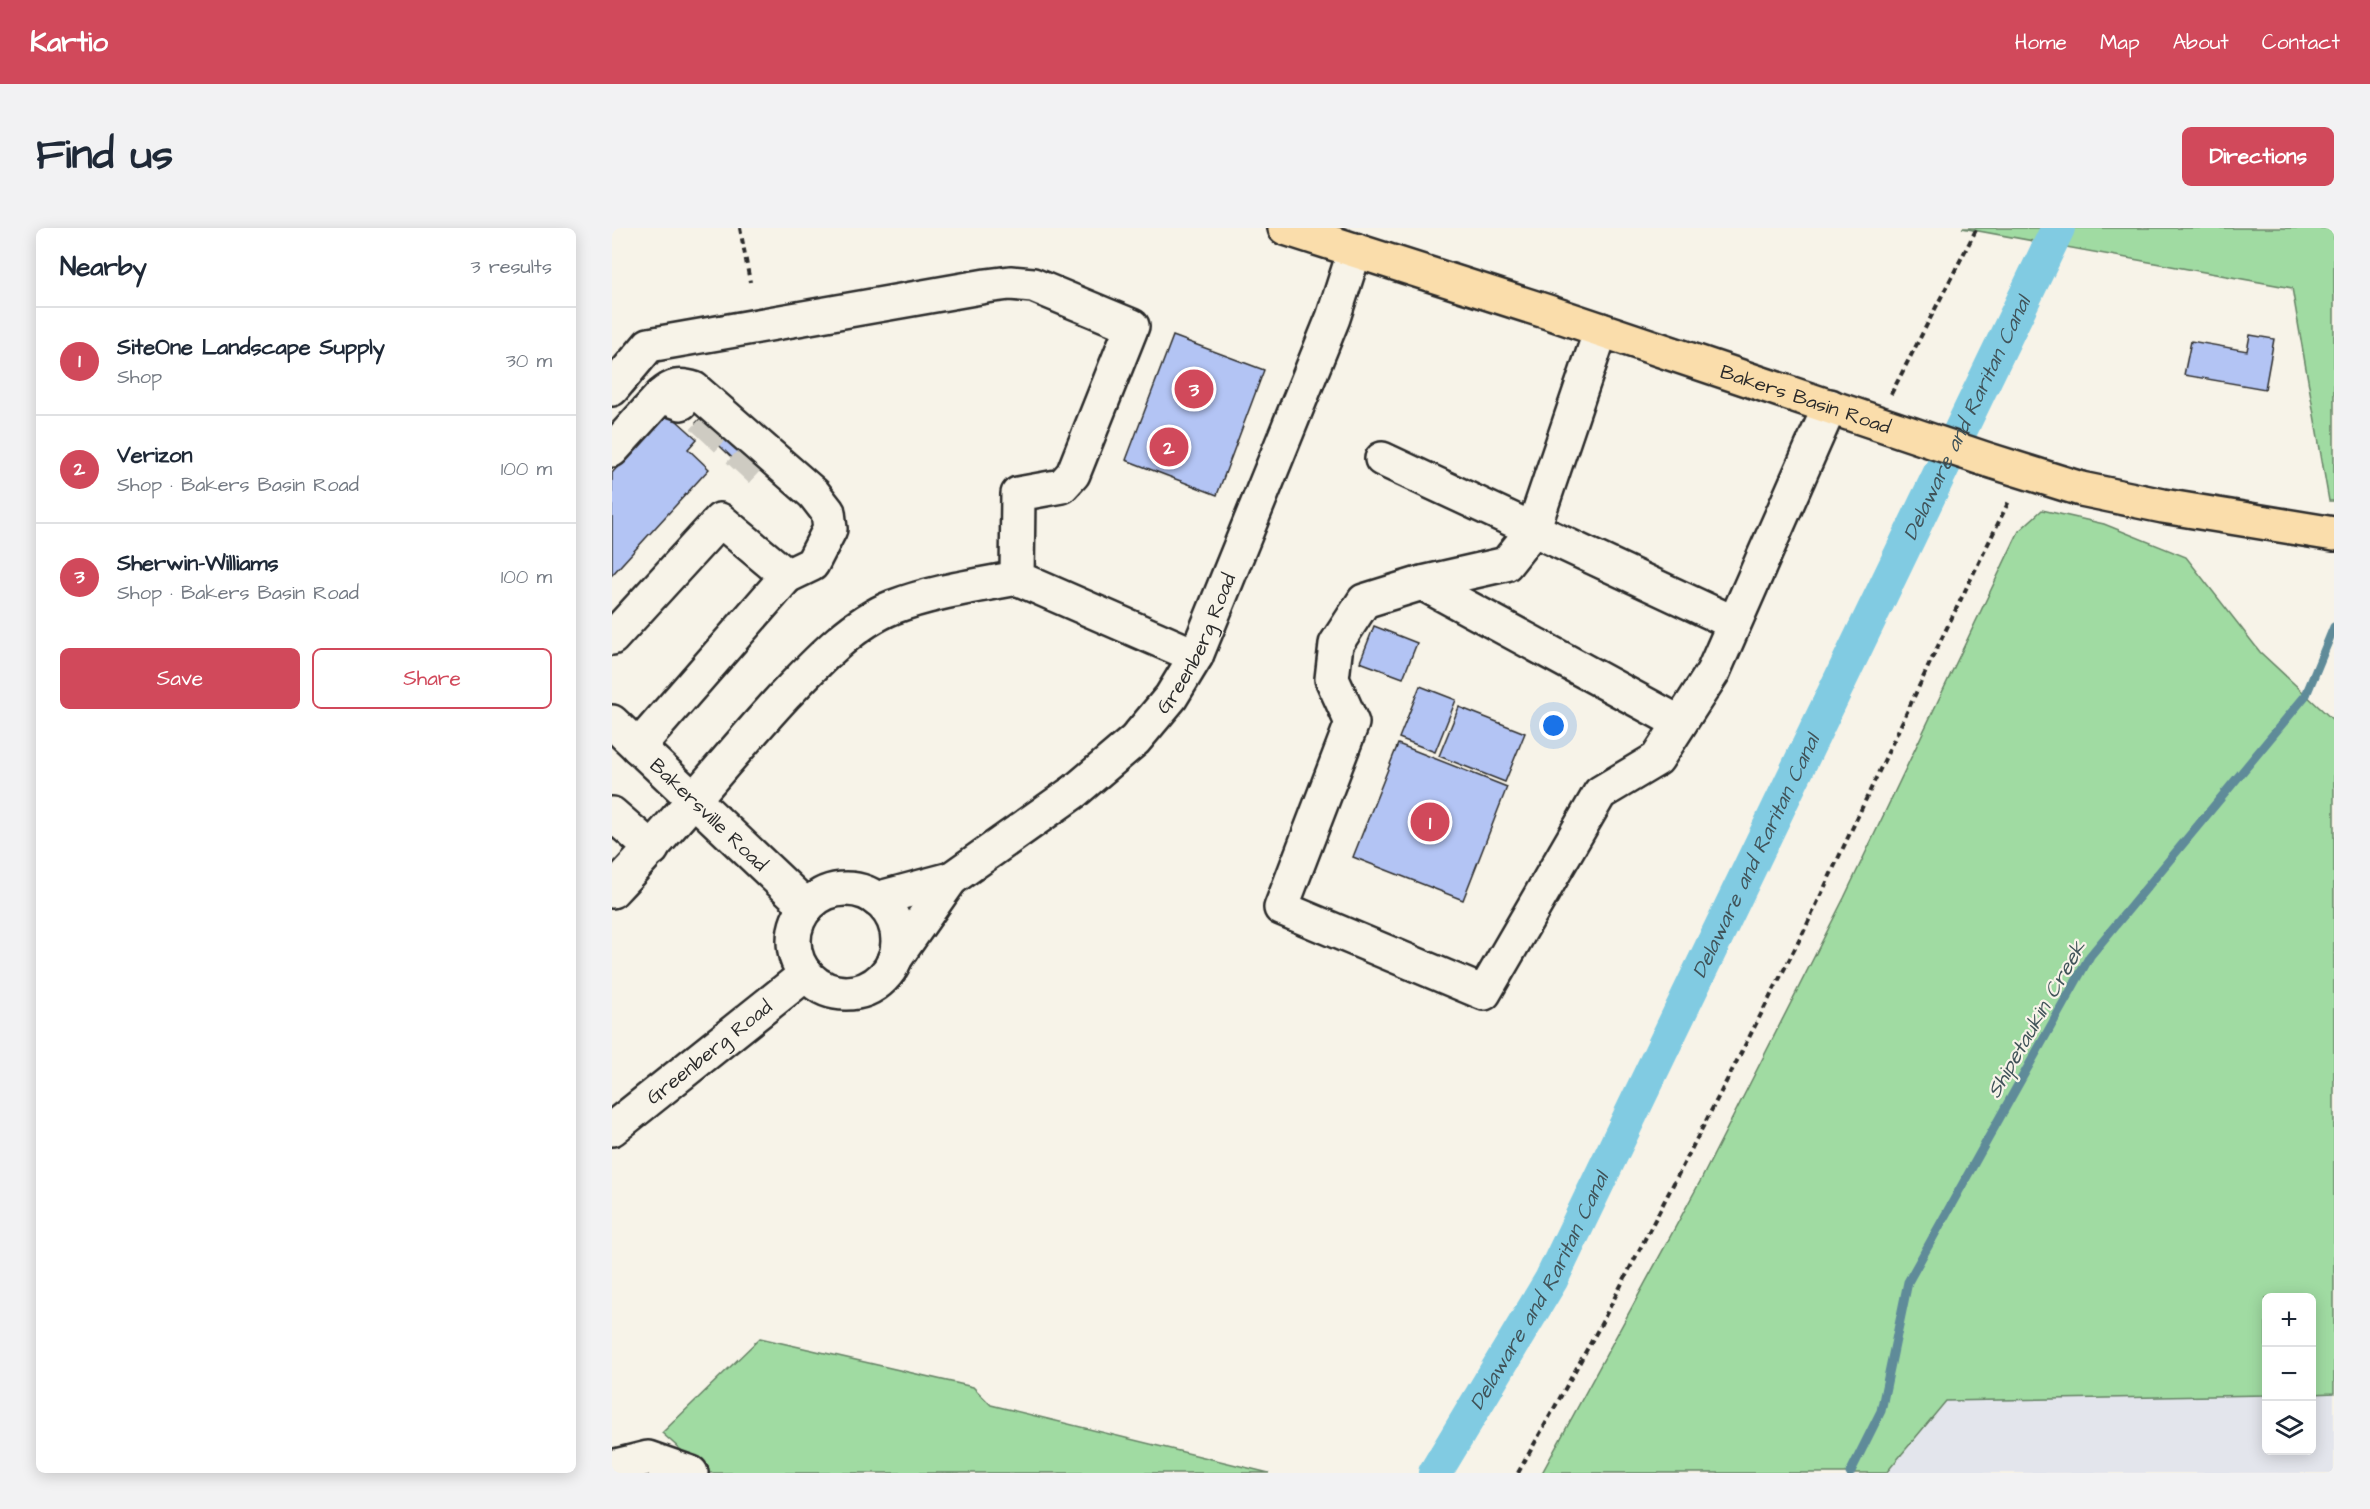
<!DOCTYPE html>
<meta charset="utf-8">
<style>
:root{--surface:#fff;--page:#f2f2f3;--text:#1f2937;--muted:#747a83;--line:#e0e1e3;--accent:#d1495b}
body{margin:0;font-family:"Architects Daughter",sans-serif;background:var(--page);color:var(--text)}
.controls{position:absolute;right:18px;bottom:18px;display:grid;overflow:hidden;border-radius:9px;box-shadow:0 3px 15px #0003}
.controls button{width:54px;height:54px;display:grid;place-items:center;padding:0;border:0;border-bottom:2px solid var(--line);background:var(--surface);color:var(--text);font:30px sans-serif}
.you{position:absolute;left:942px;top:498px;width:21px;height:21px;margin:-15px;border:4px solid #fff;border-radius:50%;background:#1a73e8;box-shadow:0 0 0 9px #1a73e833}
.badge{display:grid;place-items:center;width:39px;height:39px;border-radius:50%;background:var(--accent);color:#fff;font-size:20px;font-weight:700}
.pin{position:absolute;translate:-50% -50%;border:3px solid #fff;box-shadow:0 2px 6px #0006}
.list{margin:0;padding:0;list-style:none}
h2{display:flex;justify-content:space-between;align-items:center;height:78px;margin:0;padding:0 24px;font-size:26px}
h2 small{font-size:20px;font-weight:400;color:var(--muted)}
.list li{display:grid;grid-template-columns:39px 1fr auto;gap:18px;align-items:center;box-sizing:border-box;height:108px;padding:0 24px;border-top:2px solid var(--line)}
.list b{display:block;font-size:22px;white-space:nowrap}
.list p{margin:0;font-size:20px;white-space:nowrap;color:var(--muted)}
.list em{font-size:20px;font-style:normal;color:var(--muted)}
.actions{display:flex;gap:12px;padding:18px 24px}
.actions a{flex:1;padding:14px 0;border:2px solid var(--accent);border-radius:9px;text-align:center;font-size:21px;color:var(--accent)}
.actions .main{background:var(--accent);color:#fff}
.icon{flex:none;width:33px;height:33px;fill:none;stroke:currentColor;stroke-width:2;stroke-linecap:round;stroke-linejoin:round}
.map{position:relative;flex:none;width:1722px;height:1245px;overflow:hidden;border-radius:9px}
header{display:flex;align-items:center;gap:36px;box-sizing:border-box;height:84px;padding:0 30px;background:var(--accent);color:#fff}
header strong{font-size:28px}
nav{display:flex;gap:33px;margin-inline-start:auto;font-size:21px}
.intro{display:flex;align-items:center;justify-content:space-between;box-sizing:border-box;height:144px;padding:0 36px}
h1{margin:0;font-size:42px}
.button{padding:15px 27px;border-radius:9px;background:var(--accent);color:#fff;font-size:21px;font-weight:700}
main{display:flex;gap:36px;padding:0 36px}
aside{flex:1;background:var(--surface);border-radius:9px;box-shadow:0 3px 15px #0003}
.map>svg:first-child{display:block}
.built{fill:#e3e5ec}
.green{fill:#a0dba2;stroke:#668366;stroke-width:1.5}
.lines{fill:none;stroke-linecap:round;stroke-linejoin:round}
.stream{stroke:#5f8b99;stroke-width:9}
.canal{stroke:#81cbe2;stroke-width:34}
.building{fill:#b3c4f4;stroke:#2b2b2b;stroke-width:1.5}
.minor-tunnel{stroke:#cecbc2;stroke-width:33;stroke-dasharray:33 16;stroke-linecap:butt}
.minor-casing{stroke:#2b2b2b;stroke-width:38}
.major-casing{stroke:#2b2b2b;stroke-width:38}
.path{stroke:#2b2b2b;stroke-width:4;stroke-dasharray:6 4.5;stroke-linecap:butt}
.minor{stroke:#f7f3e8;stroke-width:33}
.major{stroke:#faddab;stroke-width:33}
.labels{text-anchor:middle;stroke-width:4.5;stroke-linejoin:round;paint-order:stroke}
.street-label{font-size:20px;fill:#2b2b2b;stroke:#f7f3e8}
.water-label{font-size:21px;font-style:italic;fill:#405359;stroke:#f7f3e8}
</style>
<header>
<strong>Kartio</strong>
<nav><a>Home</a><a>Map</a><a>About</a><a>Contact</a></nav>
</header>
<div class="intro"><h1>Find us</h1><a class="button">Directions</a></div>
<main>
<aside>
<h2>Nearby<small>3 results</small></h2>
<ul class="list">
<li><span class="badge">1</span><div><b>SiteOne Landscape Supply</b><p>Shop</p></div><em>30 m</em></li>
<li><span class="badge">2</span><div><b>Verizon</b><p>Shop · Bakers Basin Road</p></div><em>100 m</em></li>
<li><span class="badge">3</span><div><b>Sherwin-Williams</b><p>Shop · Bakers Basin Road</p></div><em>100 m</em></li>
</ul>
<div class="actions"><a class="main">Save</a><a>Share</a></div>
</aside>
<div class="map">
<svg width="1722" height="1245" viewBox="0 0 1722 1245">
<rect width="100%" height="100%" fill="#f7f3e8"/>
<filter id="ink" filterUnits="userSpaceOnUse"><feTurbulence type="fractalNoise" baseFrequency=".0167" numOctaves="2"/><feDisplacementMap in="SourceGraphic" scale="12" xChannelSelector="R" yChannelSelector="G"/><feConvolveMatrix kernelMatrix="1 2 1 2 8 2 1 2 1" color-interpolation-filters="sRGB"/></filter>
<g filter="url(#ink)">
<path class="built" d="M1722,1165V1245H1274L1334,1173L1654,1167V1222H1700V1166Z"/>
<path class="green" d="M1350,0H1722V273H1717L1680,60Z
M1430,282L1492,296L1574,329L1648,424L1722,493V1165L1700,1166V1070H1654V1167L1334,1173L1274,1245H930L1090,950L1232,670L1407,303Z
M148,1110L361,1159L379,1177L657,1245H95L50,1205Z"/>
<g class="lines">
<path class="stream" d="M1238,1245L1269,1183L1296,1054L1478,728L1694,467L1722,399"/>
<path class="canal" id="s1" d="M823,1245L939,1052L1446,0"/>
</g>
<path class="building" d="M1638,107L1662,111L1653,161L1572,147L1579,113L1635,123Z
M561,108L652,142L605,267L514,232Z
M108,170L164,223L140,249L84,195Z
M55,184L85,211L76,221L97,241L0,347V245Z
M762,398L805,415L791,450L748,434Z
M808,458L844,472L823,524L787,510Z
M847,479L913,505L893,554L827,528Z
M786,516L895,559L851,672L741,629Z"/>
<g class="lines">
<path class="minor-tunnel" d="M90,189L148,243"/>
<g class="minor-casing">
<g id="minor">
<path d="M989,102L921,302L894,336L810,355L752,373L724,416L720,451L740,495L669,680L872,765L988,565L1045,531L1101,444L1218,178"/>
<path d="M0,161L37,117L374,58L398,55L421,57L520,98L461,246L450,258L406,266L405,350L584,428"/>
<path d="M49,168C60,158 68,156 82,161L202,266L216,284L218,301L200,336L175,348"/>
<path d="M0,222L49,168L69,175"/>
<path d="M770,231L1122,395"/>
<path d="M810,355L1068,495"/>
<path d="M0,410L108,292L175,348L26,519"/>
<path id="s2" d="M0,494L195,679"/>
<path d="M0,586L40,621"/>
<circle cx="234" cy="713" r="52"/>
<path d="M0,663C60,600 113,532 172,468C202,437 240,395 281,379C320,364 364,358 405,350"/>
<path id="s3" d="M264,671L339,651L463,563L523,512L559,469L584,428L721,90L743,22"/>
<path d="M282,732L339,651"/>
<path id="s4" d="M0,901L194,746"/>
<path d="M0,1239L36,1230L79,1245"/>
</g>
</g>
<g class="major-casing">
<g id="major">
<path id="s5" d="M673,0L936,84L1373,231L1469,261L1551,278L1722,306"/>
</g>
</g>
<path class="path" d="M128,0L138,54
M1279,166L1365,0
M906,1245L988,1098L1192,703L1325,420L1398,271"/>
<use href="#minor" class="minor"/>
<use href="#major" class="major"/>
</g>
</g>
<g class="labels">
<g class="street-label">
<text dy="7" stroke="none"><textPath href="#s5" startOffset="548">Bakers Basin Road</textPath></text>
<text dy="7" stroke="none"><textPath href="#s3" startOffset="424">Greenberg Road</textPath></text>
<text dy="7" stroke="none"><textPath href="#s2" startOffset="134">Bakersville Road</textPath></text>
<text dy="7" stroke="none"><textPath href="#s4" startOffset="124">Greenberg Road</textPath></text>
</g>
<g class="water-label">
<text dy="7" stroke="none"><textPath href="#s1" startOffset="1182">Delaware and Raritan Canal</textPath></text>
<text dy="7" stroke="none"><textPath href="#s1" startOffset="696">Delaware and Raritan Canal</textPath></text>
<text transform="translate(1424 791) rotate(-60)" y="7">Shipetaukin Creek</text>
<text dy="7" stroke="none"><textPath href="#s1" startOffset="210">Delaware and Raritan Canal</textPath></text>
</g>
</g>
</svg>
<div class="controls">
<button>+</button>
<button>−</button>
<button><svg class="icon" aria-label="layers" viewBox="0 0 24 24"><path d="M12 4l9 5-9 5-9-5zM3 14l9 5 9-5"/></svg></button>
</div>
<div class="you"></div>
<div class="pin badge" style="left:818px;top:594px">1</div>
<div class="pin badge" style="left:557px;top:219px">2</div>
<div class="pin badge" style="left:582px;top:161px">3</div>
</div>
</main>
